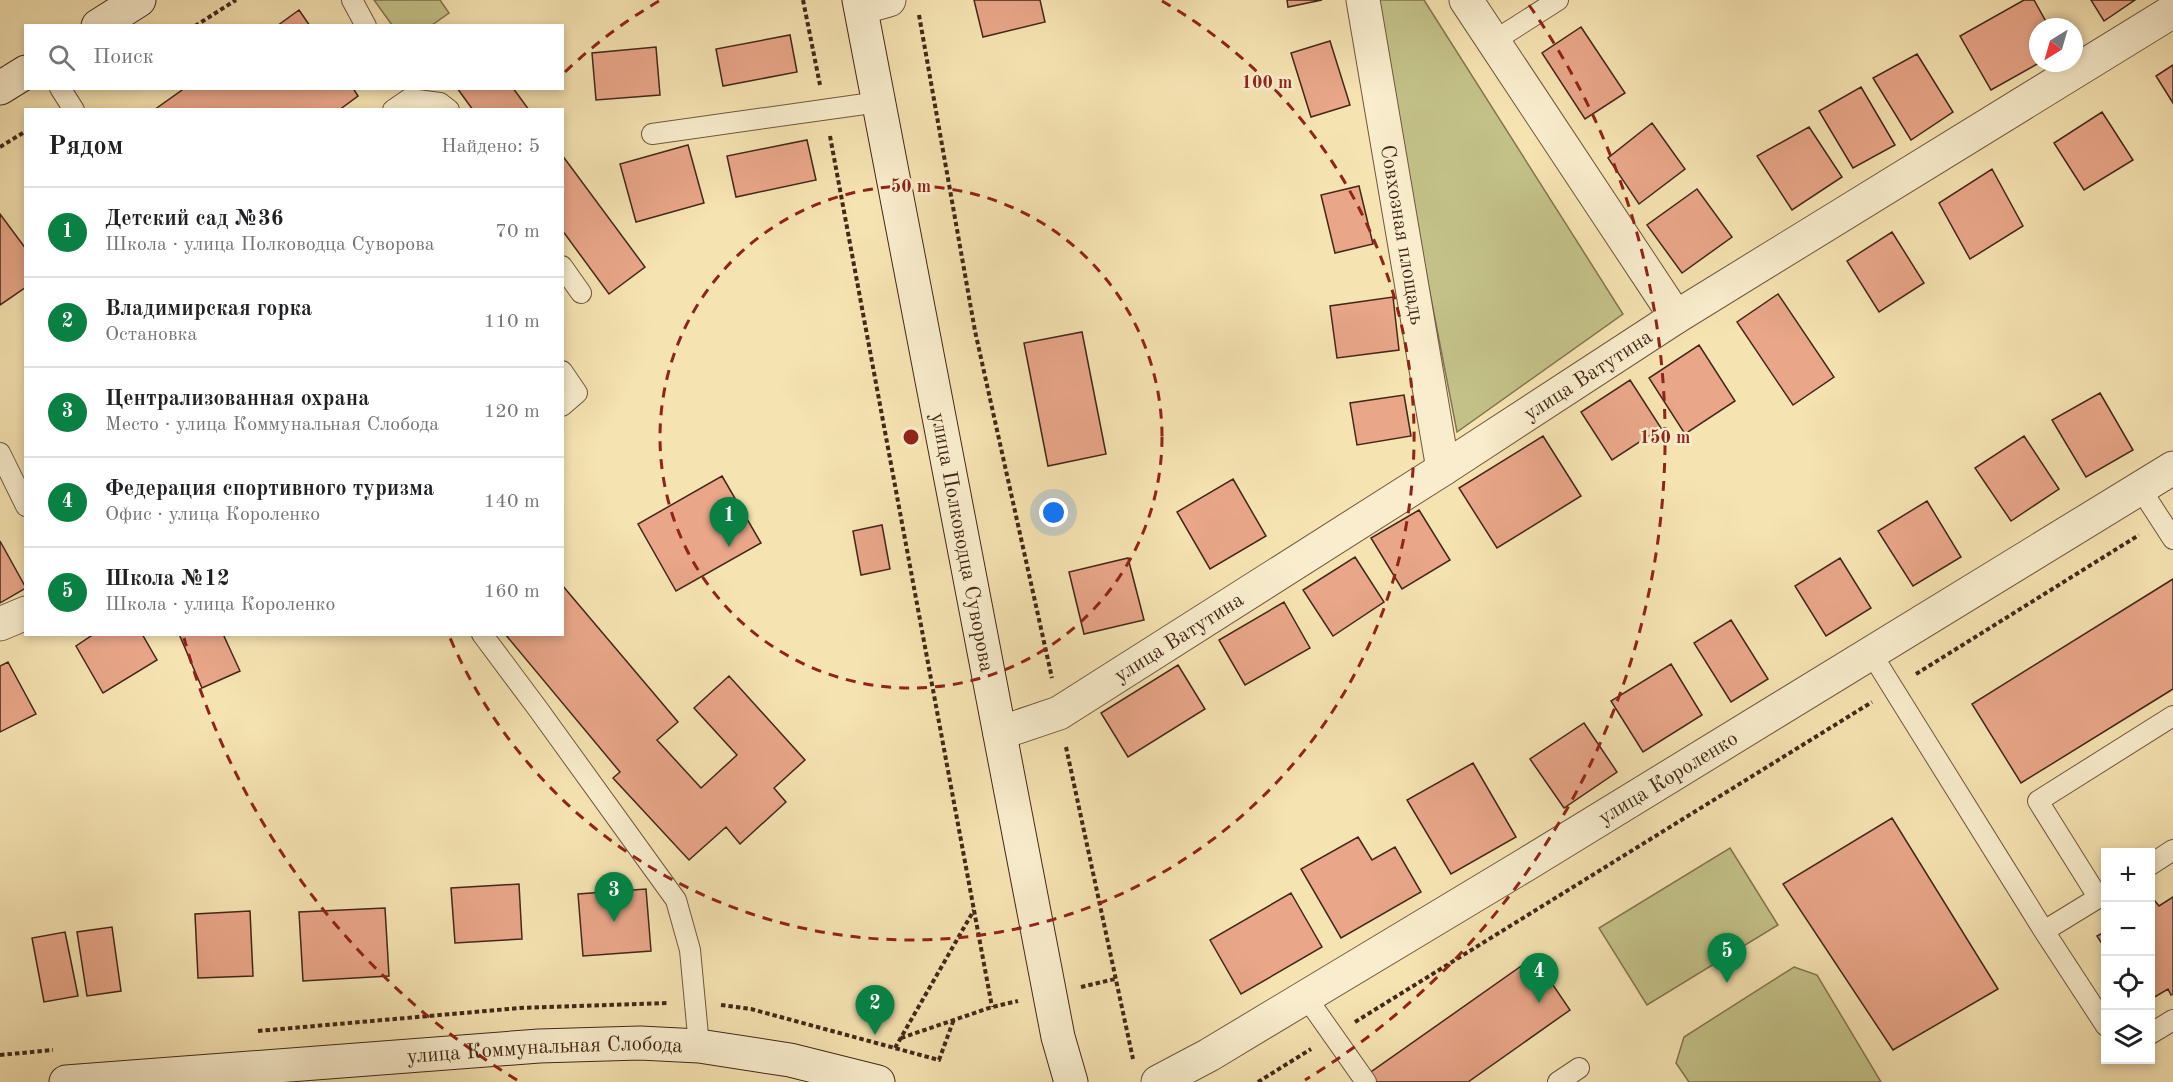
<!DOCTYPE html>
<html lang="ru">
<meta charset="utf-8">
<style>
:root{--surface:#fff;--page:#f6f6f6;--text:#202124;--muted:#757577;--line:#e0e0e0;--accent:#0b8043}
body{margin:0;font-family:"Old Standard TT",serif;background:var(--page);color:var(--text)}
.controls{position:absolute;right:18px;bottom:18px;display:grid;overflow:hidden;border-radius:0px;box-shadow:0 3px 9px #0003}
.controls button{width:54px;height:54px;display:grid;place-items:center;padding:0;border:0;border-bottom:2px solid var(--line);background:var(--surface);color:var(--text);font:30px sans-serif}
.compass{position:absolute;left:2029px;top:18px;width:54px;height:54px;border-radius:50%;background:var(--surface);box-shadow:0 3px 9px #0003;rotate:217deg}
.you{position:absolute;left:1054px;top:513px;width:21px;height:21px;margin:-15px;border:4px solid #fff;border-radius:50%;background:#1a73e8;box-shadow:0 0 0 9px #1a73e833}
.badge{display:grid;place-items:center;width:39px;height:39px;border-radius:50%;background:var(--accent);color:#fff;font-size:20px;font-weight:700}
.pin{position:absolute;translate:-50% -50px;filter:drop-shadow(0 2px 3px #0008)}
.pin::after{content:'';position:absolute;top:32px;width:21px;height:18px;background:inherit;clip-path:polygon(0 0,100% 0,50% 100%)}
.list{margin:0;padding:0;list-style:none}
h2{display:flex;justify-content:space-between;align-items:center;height:78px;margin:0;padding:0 24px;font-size:26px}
h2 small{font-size:20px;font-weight:400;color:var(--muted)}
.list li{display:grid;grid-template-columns:39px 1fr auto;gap:18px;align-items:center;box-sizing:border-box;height:90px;padding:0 24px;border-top:2px solid var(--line)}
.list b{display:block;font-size:22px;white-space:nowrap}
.list p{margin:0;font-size:20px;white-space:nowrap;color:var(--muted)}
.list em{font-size:20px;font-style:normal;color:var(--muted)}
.icon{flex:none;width:33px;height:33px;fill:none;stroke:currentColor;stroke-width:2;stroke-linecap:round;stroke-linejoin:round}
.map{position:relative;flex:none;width:2173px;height:1082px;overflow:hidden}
.search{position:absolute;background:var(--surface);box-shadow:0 3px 9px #0003;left:24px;top:24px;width:540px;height:66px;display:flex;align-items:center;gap:15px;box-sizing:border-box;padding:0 21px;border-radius:0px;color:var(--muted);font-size:22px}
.panel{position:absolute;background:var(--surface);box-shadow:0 3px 9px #0003;left:24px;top:108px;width:540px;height:528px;border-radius:0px}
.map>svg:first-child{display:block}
.green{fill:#c3c188;stroke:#837450;stroke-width:1.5}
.building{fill:#e9a689;stroke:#432719;stroke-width:1.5}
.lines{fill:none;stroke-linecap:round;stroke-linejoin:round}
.lane-casing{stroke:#70563f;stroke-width:22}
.street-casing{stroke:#70563f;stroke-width:35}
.secondary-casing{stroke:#432719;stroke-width:35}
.path{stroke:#432719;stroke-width:4;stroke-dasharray:4.5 3;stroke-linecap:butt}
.lane{stroke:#f9edcd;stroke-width:20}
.street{stroke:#f9edcd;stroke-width:33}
.secondary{stroke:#f9edcd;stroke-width:33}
.ring{fill:none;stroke:#8f2418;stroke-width:3;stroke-dasharray:10 8}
.labels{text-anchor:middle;stroke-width:5;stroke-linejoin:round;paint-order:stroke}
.street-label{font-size:21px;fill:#432719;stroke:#f9edcd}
.centre{fill:#8f2418;stroke:#f9edcd;stroke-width:3}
.ring-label{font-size:18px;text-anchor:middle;font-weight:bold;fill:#8f2418;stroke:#f9edcd;stroke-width:5;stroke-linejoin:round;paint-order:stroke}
</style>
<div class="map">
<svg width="2173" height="1082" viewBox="0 0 2173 1082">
<rect width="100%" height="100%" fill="#f6e3b2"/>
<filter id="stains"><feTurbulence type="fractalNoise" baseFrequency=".00333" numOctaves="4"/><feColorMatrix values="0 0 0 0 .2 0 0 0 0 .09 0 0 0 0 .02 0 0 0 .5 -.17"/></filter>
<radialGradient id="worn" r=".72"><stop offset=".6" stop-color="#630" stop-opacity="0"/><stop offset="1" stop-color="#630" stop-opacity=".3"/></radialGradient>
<path class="green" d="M374,0H440L449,13L432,25H392Z
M1373,0H1424L1623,314L1457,432Z
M1730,848L1778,925L1647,1005L1599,928Z
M1794,967L1817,975L1881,1082H1689L1676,1063L1684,1037Z"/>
<path class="building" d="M974,0H1040L1045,22L983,37Z
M1287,0H1322L1288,7Z
M2024,0H2034L2049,27H2038L2039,63L1991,90L1960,36Z
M2091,0H2135L2104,21Z
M299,10L310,26H277Z
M1581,27L1625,93L1585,119L1542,53Z
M790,35L797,72L723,86L716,49Z
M1330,41L1350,105L1311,117L1291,53Z
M656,47L660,95L596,100L592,53Z
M1917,54L1953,112L1911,140L1873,78Z
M2173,65V103L2156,76Z
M1861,87L1895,145L1853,168L1819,111Z
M185,88H353L358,96L339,110H154Z
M457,88H513L529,110H473Z
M2102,112L2133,160L2084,190L2054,143Z
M1652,123L1685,169L1639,204L1608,158Z
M1809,127L1842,177L1792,210L1757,156Z
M807,140L816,180L736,197L727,156Z
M688,145L704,203L636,222L620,164Z
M562,155L645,267L609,294L562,230Z
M1992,169L2023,226L1970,259L1939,203Z
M1359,186L1373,244L1335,253L1321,195Z
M1697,189L1732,237L1682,273L1647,225Z
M0,214L26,249V287L0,305Z
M1892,232L1924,283L1879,312L1847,261Z
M1778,294L1834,377L1793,405L1737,322Z
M1393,297L1399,350L1337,358L1330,306Z
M1082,332L1106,454L1048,466L1024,343Z
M1699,345L1735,401L1685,434L1649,378Z
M1630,380L1661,428L1612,460L1581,412Z
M2100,393L2133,450L2086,477L2052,420Z
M1404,395L1411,436L1357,445L1350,403Z
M1543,436L1581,496L1497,548L1459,488Z
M2024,436L2059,489L2011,521L1975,468Z
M722,476L761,543L676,591L638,524Z
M1233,479L1266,536L1210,569L1177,512Z
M1927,501L1961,557L1913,586L1878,531Z
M1419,510L1450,560L1402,589L1371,538Z
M882,525L890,569L861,575L853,531Z
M0,541L26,588L0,603Z
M1355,557L1384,602L1333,636L1303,590Z
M1128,558L1144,620L1084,634L1069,572Z
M1840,558L1871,608L1826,636L1795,586Z
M2173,579V689L2021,783L1972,704Z
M562,585L678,722L657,740L701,788L737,755L694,708L729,676L805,760L774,788L786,802L740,844L726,827L689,860L613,778L620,772L505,634H562Z
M1284,602L1310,648L1245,685L1219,640Z
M1731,620L1768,679L1731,702L1694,643Z
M94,634H142L157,660L103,693L76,646Z
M179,634H223L240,671L202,688Z
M8,662L36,714L0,732V666Z
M1671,664L1702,715L1643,752L1611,701Z
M1178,665L1205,709L1128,757L1101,713Z
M1584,723L1617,772L1564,808L1530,759Z
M1473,763L1516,837L1451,874L1407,800Z
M1892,818L1998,989L1893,1050L1783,884Z
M1358,837L1372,860L1395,847L1421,892L1341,938L1301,869Z
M519,884L522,939L455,943L451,888Z
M646,889L651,951L583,956L578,894Z
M1291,893L1322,947L1241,994L1210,940Z
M2173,897V994L2171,995L2168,989L2153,998L2150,994V903L2155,901L2159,906Z
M385,908L389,976L303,981L299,912Z
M250,911L253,976L198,978L195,914Z
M112,927L121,991L87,996L77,932Z
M2106,931V950L2097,936Z
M65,932L78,996L44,1002L32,938Z
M1534,957L1570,1010L1468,1082H1374L1368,1074Z"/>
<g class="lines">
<g class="lane-casing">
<path id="lane" d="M352,0L366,26
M1494,41L1558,0
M60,88L74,110
M393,110L409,99L440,103L449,110
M652,134L879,102
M562,266L581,293
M562,371L577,393L562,406
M0,453L26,506
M2140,488L2173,539
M482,634L538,709L676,900L690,950L699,1046
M1871,653L2044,931L2106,1026
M2150,865L2173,850
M2098,897L2038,801L2173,716
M2044,931L2106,893
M1306,997L1366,1082
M2150,1034L2173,1020
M1558,1082L1579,1068"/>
</g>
<g class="street-casing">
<g id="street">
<path id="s1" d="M1363,0L1443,469"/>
<path d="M1466,0L1676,317"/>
<path d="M861,8L889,0"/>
<path d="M0,624L26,613"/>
<path id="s2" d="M1000,733L1059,713L1443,469L1676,317L2173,11"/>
<path id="s3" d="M1158,1082L1209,1055L1525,865L2173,468"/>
</g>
</g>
<g class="secondary-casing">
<g id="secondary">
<path id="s4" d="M859,0L1058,1037L1071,1082"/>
<path d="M98,26L139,0"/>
<path d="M0,88L26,72"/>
<path id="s5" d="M66,1082L539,1046L640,1043L699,1046L790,1060L878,1082"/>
</g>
</g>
<path class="path" d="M803,0L820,85
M919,15L975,331L1052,678
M195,26L236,0
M830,136L992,1007
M0,147L26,131
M1916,674L2139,535
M1066,747L1133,1059
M1081,987L1115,979
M721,1005L751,1009L939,1060L954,1019
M1355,1022L1872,702
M258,1031L520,1008L669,1003
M901,1038L992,1007L1018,1001
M895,1048L974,910
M0,1055L53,1050
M1258,1082L1311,1049"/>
<use href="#lane" class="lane"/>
<use href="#street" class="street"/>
<use href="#secondary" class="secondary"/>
</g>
<g class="ring">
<circle cx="911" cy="437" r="251"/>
<path d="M565 72A503 503 0 0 1 659 1M1162 1A503 503 0 1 1 450 638"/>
<path d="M517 1080A754 754 0 0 1 184 638M1529 5A754 754 0 0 1 1305 1080"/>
</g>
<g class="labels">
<g class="street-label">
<text dy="7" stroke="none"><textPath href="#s1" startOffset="238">Совхозная площадь</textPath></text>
<text dy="7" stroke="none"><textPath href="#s2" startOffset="690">улица Ватутина</textPath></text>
<text dy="7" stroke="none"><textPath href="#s4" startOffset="552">улица Полководца Суворова</textPath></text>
<text dy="7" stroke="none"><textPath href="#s2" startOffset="204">улица Ватутина</textPath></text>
<text dy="7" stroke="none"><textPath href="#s3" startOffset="594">улица Короленко</textPath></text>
<text dy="7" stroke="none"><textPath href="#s5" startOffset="480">улица Коммунальная Слобода</textPath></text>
</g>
</g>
<circle cx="911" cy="437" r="9" class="centre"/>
<g class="ring-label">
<text x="1267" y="88">100 m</text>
<text x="911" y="192">50 m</text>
<text x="1665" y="443">150 m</text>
</g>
<rect width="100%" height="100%" filter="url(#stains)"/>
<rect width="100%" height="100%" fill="url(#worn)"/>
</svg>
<div class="controls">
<button>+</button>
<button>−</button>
<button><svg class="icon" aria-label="locate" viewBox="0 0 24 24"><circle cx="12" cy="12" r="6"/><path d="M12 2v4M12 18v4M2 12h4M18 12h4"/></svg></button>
<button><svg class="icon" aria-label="layers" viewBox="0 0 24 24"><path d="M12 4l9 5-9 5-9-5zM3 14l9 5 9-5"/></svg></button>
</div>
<svg class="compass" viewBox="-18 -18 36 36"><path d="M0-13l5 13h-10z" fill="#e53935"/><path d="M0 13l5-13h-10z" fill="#757577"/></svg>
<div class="you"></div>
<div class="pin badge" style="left:729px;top:547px">1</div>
<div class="pin badge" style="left:875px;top:1035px">2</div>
<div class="pin badge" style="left:614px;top:922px">3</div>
<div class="pin badge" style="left:1539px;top:1003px">4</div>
<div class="pin badge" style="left:1727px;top:983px">5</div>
<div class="search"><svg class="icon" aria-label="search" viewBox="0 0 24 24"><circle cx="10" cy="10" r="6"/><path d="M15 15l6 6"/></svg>Поиск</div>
<section class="panel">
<h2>Рядом<small>Найдено: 5</small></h2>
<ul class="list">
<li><span class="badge">1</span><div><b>Детский сад №36</b><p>Школа · улица Полководца Суворова</p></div><em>70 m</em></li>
<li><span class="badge">2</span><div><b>Владимирская горка</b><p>Остановка</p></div><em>110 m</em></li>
<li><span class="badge">3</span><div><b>Централизованная охрана</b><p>Место · улица Коммунальная Слобода</p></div><em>120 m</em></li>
<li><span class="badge">4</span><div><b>Федерация спортивного туризма</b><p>Офис · улица Короленко</p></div><em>140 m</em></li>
<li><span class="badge">5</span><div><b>Школа №12</b><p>Школа · улица Короленко</p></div><em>160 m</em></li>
</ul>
</section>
</div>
